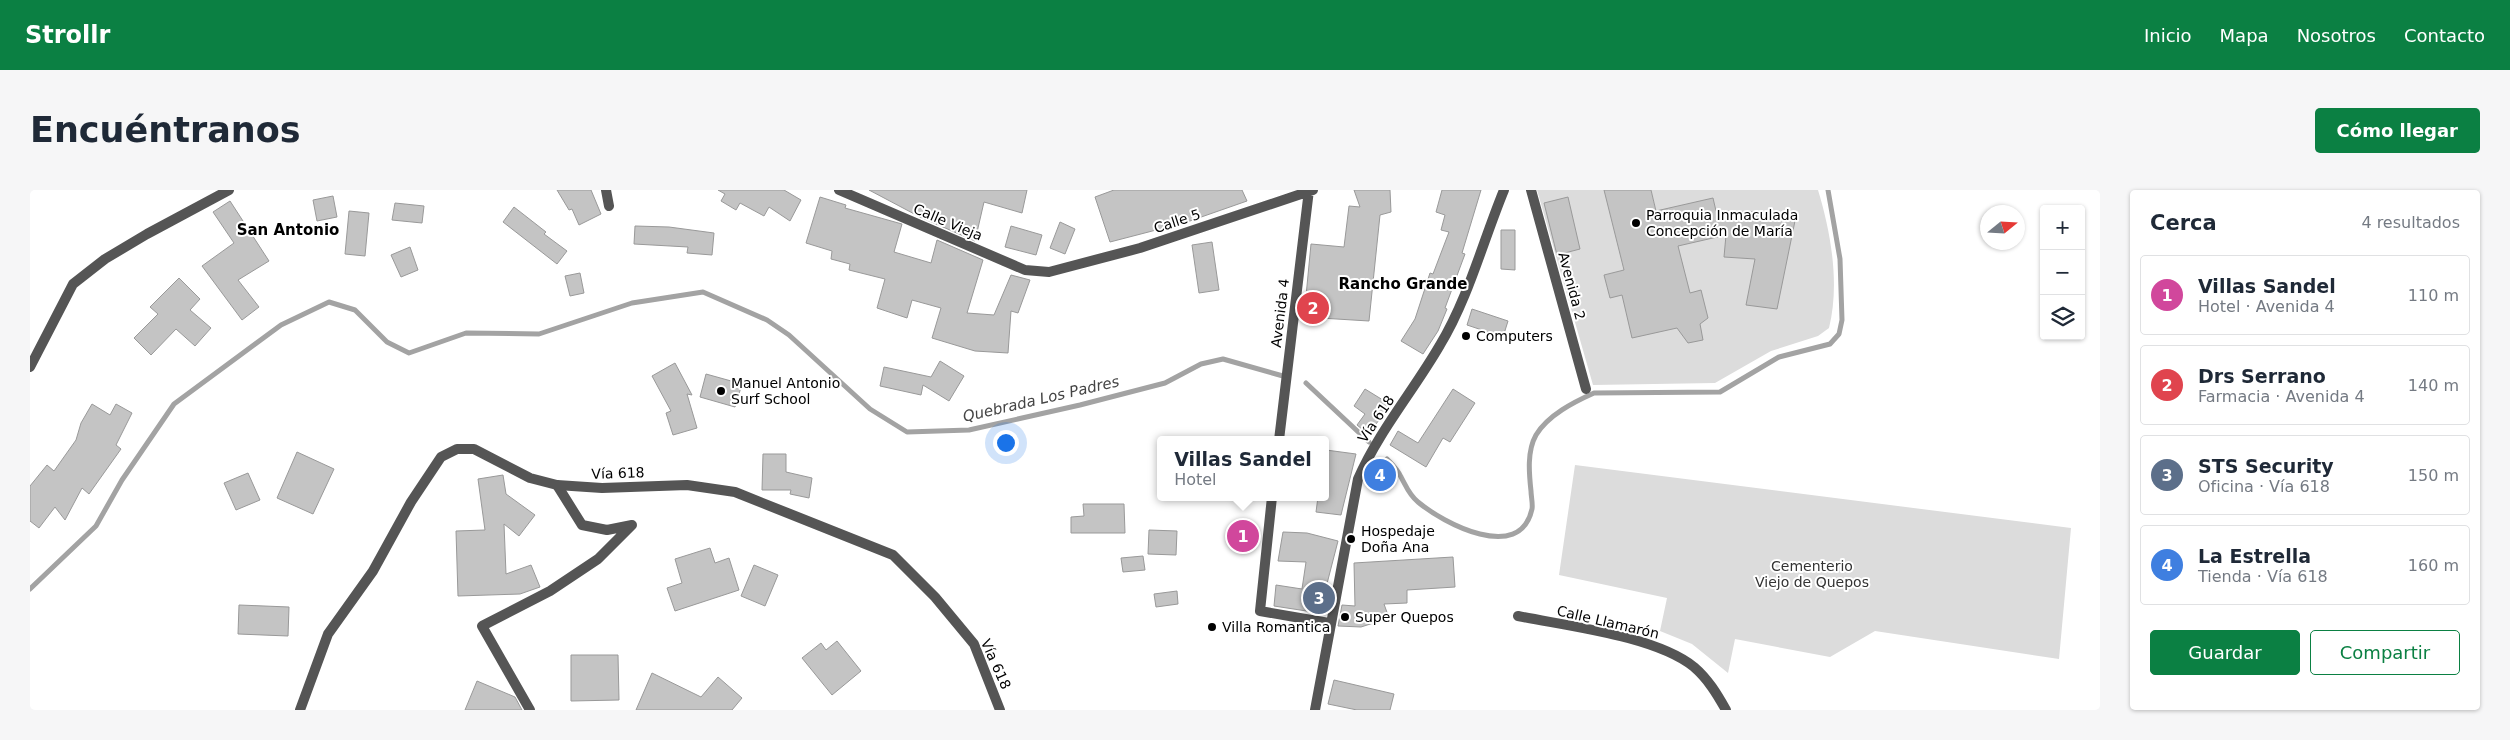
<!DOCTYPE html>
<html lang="es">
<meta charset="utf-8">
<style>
:root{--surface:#fff;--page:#f6f6f7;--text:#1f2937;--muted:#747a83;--line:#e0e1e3;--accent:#0b8043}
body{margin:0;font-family:"DejaVu Sans",sans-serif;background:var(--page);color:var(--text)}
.controls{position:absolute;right:15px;top:15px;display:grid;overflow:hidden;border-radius:5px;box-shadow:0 1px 4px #0004}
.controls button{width:45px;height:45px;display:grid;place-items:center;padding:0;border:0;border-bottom:1px solid var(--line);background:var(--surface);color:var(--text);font:25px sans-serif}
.compass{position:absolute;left:1950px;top:15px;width:45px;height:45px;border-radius:50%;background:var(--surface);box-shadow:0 1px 4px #0004;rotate:72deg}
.you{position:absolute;left:975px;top:252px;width:18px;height:18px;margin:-12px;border:4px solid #fff;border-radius:50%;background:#1a73e8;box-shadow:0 0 0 8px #1a73e833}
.badge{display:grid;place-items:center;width:32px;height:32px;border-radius:50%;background:var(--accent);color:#fff;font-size:16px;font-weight:700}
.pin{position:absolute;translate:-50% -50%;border:2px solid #fff;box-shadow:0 1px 5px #0006}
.popup{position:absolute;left:1127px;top:246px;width:172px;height:65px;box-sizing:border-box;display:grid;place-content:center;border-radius:5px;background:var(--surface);filter:drop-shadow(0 1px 4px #0005);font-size:16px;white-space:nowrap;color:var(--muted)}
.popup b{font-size:19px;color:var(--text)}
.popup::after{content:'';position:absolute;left:50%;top:100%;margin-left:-10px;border:10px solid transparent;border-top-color:var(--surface)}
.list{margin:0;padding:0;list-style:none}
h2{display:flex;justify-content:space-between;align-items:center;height:65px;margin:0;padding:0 20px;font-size:21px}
h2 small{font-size:16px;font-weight:400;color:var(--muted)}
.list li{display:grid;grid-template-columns:32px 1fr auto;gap:15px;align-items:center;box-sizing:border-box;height:80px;margin:0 10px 10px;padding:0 10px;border:1px solid var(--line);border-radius:5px}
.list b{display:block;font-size:19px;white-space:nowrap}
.list p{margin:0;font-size:16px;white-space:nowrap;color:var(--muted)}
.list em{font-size:16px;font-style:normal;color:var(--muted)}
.actions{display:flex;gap:10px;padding:15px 20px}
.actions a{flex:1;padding:11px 0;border:1px solid var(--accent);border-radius:5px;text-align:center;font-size:18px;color:var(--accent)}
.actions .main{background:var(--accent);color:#fff}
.icon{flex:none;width:28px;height:28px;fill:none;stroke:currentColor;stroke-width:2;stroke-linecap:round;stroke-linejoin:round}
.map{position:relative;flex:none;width:2070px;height:520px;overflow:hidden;border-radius:5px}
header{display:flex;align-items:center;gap:30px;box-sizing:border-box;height:70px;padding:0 25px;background:var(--accent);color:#fff}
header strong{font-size:24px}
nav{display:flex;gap:28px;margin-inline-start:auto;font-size:18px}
.intro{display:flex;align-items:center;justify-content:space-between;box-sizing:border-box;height:120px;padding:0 30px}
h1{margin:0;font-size:35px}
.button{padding:12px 22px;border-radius:5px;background:var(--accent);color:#fff;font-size:18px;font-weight:700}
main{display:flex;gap:30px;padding:0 30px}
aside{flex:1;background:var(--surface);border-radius:5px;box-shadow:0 1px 4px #0004}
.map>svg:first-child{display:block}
.green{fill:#dcdcdc}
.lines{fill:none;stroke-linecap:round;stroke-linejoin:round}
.stream{stroke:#a3a3a3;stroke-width:5}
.building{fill:#c4c4c4;stroke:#999}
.minor{stroke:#555;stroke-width:10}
.tertiary{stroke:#555;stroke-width:10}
.poi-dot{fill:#000;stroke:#fff;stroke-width:2}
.labels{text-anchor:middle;stroke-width:4;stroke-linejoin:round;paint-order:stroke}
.poi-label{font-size:14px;fill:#000;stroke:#fff;text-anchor:start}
.street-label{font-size:14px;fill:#000;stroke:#fff}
.park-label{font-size:14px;fill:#333;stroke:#fff}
.neighbourhood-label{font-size:15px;font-weight:bold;fill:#000;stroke:#fff}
.water-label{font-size:15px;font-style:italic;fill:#444;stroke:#fff}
</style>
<header>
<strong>Strollr</strong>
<nav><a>Inicio</a><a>Mapa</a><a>Nosotros</a><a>Contacto</a></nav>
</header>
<div class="intro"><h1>Encuéntranos</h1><a class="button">Cómo llegar</a></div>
<main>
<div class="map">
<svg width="2070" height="520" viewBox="0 0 2070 520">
<rect width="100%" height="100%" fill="#fff"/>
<path class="green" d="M1507,0H1575L1594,80L1574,85L1580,107L1638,68L1621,0H1788C1801,43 1810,94 1799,138L1788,146L1741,161L1685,193L1563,195Z
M1545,275L2041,338L2029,469L1845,441L1800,467L1705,449L1698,483L1662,454L1630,441L1637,408L1529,385Z"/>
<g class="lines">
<path class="stream" d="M1276,193L1339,252
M1357,269C1362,274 1368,280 1371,287C1376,296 1379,305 1388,312C1413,333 1490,374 1502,319C1503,314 1501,306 1501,301C1499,283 1497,261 1506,245C1518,225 1544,212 1564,203L1690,202L1749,167L1800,154L1809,144L1812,130L1810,69L1798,0
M0,399L66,336L92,290L144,214L251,135L299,112L325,120L357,152L379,163L436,143L509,144L602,113L673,102L737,130L759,145L840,219L877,242L939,240L1050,215L1135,193L1171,174L1193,169L1253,186"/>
</g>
<path class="building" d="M527,0H561L571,24L549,35L542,19L539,20Z
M688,0H754L771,10L760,31L739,17L734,26L710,13L706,20L691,11L695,4Z
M839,0H997L992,23L954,12L945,51L890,27Z
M1084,0H1212L1217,11L1157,32L1080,52L1065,7Z
M1324,0H1360L1361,22L1350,25L1339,131L1274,127L1281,54L1314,57L1319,16L1330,17Z
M1412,0H1451L1432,63L1435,64L1415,118L1417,119L1408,141L1393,164L1371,151L1385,129L1400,83L1403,84L1419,42L1411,40L1415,25L1406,22Z
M1574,0H1621L1626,21L1683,8L1686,21L1734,22L1766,26L1747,119L1716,115L1725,69L1694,67L1696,45L1648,56L1660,103L1671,100L1678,128L1670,134L1673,150L1658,153L1647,138L1602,148L1592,105L1580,108L1574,85L1594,80Z
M303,6L307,27L287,31L283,10Z
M790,7L816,15L815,18L872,34L864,62L901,73L907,50L953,70L937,123L964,125L981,85L1000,90L988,123L981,121L978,163L945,161L902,148L911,118L882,110L877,128L847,118L855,89L819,80L820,74L801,69L802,61L776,53Z
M1538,7L1550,59L1527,65L1514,13Z
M200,11L239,71L208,90L229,117L212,130L172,76L204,53L183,22Z
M365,13L394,16L392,33L362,30Z
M484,17L516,42L514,44L537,61L527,74L473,32Z
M319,21L339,23L335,66L315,64Z
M1030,32L1045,39L1035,64L1020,58Z
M605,36L639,37L684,43L682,65L657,63L658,57L604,54Z
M981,36L1012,45L1006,65L975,57Z
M1471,40H1485V80L1471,79Z
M1182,52L1189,100L1169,103L1162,55Z
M380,57L388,80L371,87L361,65Z
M550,83L554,103L540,106L535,86Z
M149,88L170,109L160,120L181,138L165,156L146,139L121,165L104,148L128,124L120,117Z
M1442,119L1478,131L1473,147L1437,135Z
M910,171L934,186L919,211L893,195L891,205L850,196L854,177L901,187Z
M645,173L662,205L657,204L667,238L643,245L636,223L641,221L622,186Z
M676,184L712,194L705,217L670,207Z
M1335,199L1361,215L1338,244L1327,235L1335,224L1324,216Z
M1423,199L1445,213L1420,252L1413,248L1396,277L1360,255L1368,241L1388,253Z
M62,214L80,225L86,214L102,223L86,255L91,259L59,304L52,298L35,330L25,317L9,338L0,331V296L17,275L24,281L46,250L51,233Z
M1296,260L1326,264L1311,325L1286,322L1288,307H1296Z
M267,262L304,279L283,324L247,308Z
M733,264H756V282L782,288L779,308L760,304L761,300H732Z
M218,283L230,310L206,320L194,293Z
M473,285L476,304L505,325L489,346L474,334L476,384L501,375L510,397L490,404L428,406L426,341L455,340L448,289Z
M1053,314H1094L1095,343H1041V327L1054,326Z
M1119,340L1147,341L1146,365L1118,364Z
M1253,342L1277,343L1308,351L1292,413L1298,414L1296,424L1244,416L1246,395L1272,399L1276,372L1248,371Z
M680,358L685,373L699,368L709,400L645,421L637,398L652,393L645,369Z
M1113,366L1115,380L1093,382L1091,368Z
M1423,367L1425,397L1377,400V413L1354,414L1359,428L1331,437L1308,436L1312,415L1325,416L1324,373Z
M724,375L748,385L735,416L711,406Z
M1147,401L1148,414L1126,417L1124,404Z
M209,415L259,417L258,446L208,444Z
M807,451L831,481L802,505L772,468L791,453L796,460Z
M541,465H588L589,510L541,511Z
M622,483L671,507L688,487L712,508L702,520H606Z
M1304,490L1364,504L1360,520H1327L1298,514Z
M447,491L485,507L492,520H435Z"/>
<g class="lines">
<path class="minor" d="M576,0L579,16
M809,0L995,80L1019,82L1110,58L1283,0
M1501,0L1556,199
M0,177L43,94L75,69L117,44L199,0
M1249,250L1279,0
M1242,307L1230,421L1299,433
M1488,426C1537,436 1626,446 1664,477C1678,489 1687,504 1696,520
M500,520L452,436L520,401L568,369L602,335L577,340L552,335L527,295"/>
<path class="tertiary" d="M270,520L298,444L343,381L381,312L411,267L427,259H444L500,288L527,295L572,298L657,295L705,302L863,365L905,407L944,454L970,520
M1285,520L1328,289C1349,241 1384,200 1410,155C1438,109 1453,51 1474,0"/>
</g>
<g class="poi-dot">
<circle cx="1606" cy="33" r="5"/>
<circle cx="1436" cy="146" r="5"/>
<circle cx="691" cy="201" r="5"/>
<circle cx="1321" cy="349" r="5"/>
<circle cx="1315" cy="427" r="5"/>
<circle cx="1182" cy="437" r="5"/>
</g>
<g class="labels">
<g class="poi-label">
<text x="1616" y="30">Parroquia Inmaculada<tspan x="1616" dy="16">Concepción de María</tspan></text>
<text x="1446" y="151">Computers</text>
<text x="701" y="198">Manuel Antonio<tspan x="701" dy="16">Surf School</tspan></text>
<text x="1331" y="346">Hospedaje<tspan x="1331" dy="16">Doña Ana</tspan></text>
<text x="1325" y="432">Super Quepos</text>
<text x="1192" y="442">Villa Romantica</text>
</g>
<g class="street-label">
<text transform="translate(1147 31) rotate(-18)" y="5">Calle 5</text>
<text transform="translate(918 32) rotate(23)" y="5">Calle Vieja</text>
<text transform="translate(1542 96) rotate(75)" y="5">Avenida 2</text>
<text transform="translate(1250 123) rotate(-83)" y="5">Avenida 4</text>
<text transform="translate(1346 229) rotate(-56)" y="5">Vía 618</text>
<text transform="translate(588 283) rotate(-2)" y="5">Vía 618</text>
<text transform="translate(1578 432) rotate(13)" y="5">Calle Llamarón</text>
<text transform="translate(966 474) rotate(66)" y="5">Vía 618</text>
</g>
<g class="park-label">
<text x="1782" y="381">Cementerio<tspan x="1782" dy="16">Viejo de Quepos</tspan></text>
</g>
<g class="neighbourhood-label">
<text x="258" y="45">San Antonio</text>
<text x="1373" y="99">Rancho Grande</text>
</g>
<g class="water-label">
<text transform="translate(1011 209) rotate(-13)" y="5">Quebrada Los Padres</text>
</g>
</g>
</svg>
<div class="controls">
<button>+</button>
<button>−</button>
<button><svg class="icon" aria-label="layers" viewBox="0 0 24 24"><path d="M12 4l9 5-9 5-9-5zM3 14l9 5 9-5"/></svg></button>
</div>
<svg class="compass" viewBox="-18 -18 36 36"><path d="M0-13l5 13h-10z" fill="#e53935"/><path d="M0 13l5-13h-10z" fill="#747a83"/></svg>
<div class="you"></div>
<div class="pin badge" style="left:1213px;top:346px;background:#d1479c">1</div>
<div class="popup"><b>Villas Sandel</b>Hotel</div>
<div class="pin badge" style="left:1283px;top:118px;background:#e0444e">2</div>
<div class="pin badge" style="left:1289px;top:408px;background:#5c6f8a">3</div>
<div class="pin badge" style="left:1350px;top:285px;background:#3f7fe0">4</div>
</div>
<aside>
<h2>Cerca<small>4 resultados</small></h2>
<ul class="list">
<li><span class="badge" style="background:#d1479c">1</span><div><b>Villas Sandel</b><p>Hotel · Avenida 4</p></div><em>110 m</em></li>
<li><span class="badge" style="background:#e0444e">2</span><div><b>Drs Serrano</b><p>Farmacia · Avenida 4</p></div><em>140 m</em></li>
<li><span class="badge" style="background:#5c6f8a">3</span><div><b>STS Security</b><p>Oficina · Vía 618</p></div><em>150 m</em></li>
<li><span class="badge" style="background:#3f7fe0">4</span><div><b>La Estrella</b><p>Tienda · Vía 618</p></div><em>160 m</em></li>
</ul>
<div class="actions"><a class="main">Guardar</a><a>Compartir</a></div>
</aside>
</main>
